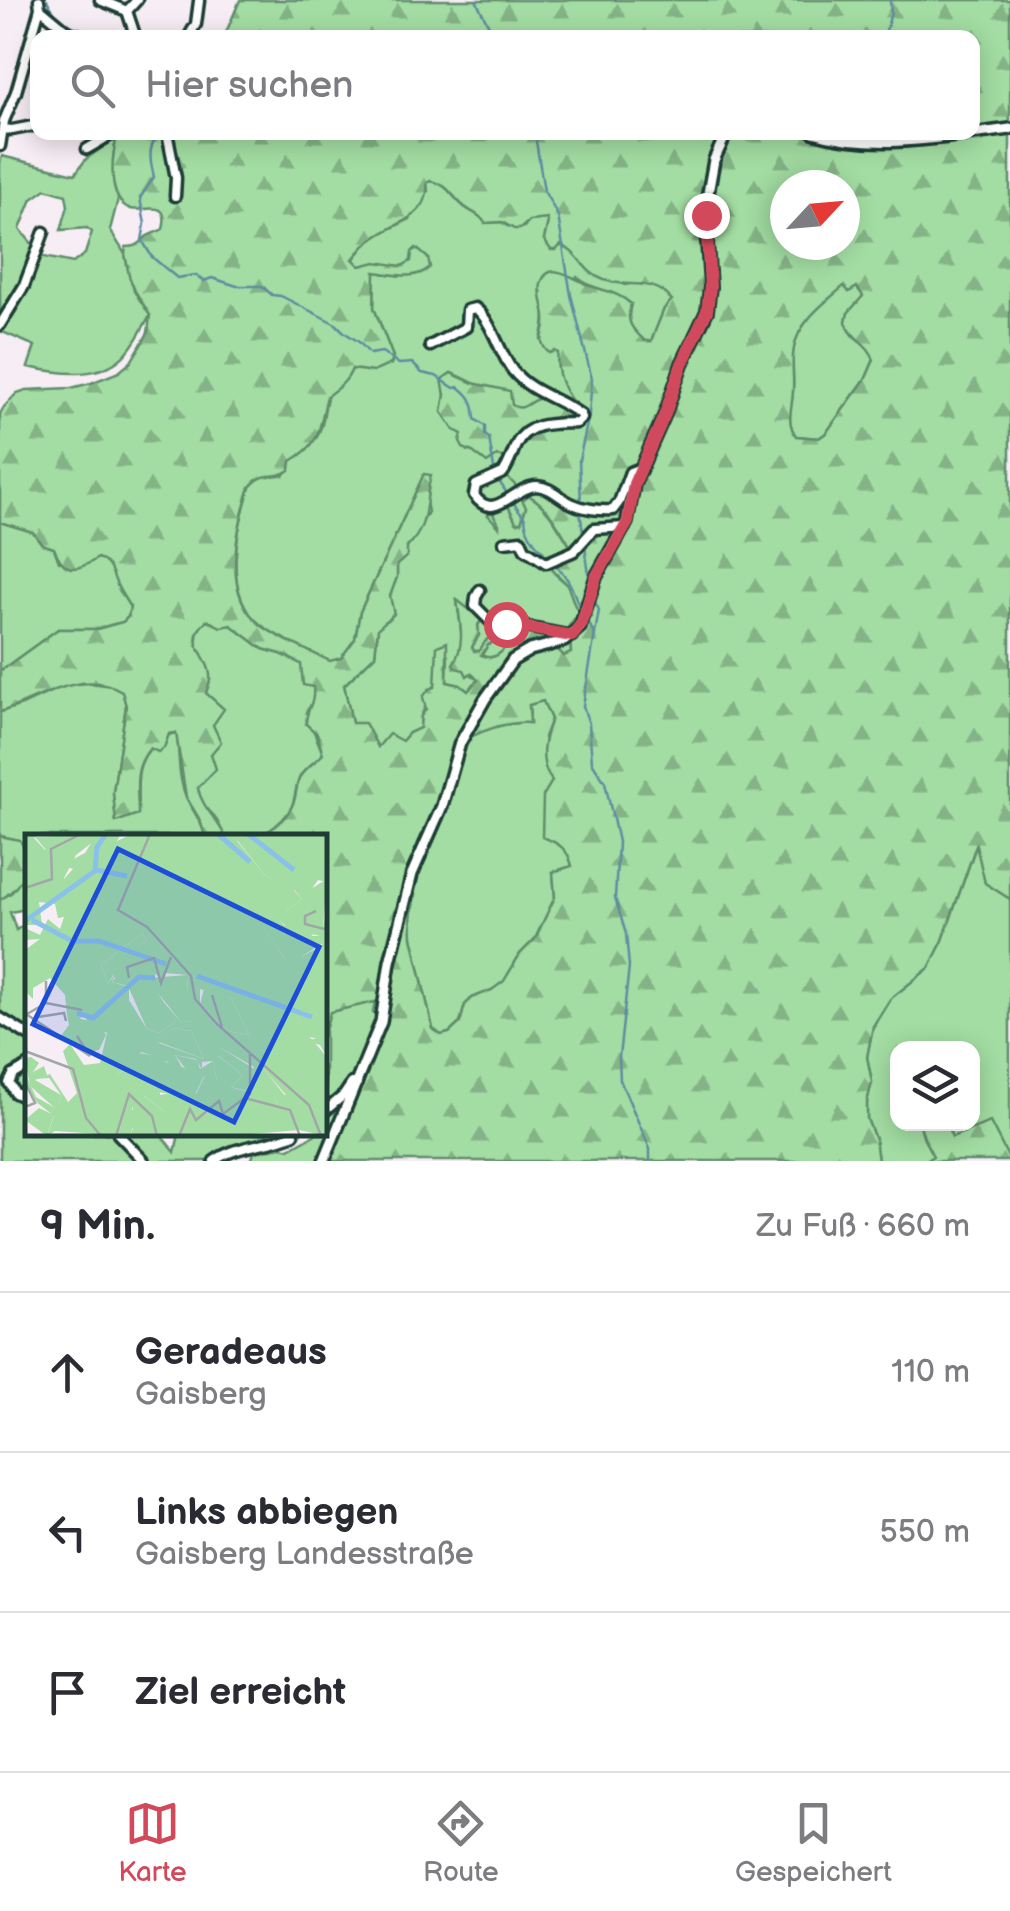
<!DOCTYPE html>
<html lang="de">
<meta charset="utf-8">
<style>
:root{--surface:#fff;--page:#f7f7f7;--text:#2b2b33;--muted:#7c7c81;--line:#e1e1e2;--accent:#d1495b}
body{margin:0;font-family:"Balsamiq Sans",sans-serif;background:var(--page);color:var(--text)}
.controls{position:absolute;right:30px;bottom:30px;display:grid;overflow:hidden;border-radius:20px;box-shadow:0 5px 25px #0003}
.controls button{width:90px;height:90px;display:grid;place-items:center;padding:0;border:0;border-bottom:2px solid var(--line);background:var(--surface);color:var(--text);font:50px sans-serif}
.compass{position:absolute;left:770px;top:170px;width:90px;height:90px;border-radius:50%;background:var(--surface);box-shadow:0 5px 25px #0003;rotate:64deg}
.stop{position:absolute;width:30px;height:30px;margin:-22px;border:8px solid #d1495b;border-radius:50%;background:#fff}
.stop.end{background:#d1495b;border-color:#fff;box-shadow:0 2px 10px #0008}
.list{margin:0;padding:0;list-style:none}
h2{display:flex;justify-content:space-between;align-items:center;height:130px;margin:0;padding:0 40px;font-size:42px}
h2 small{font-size:32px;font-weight:400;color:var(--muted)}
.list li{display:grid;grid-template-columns:65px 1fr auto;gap:30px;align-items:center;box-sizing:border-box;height:160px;padding:0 40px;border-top:2px solid var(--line)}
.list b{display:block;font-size:38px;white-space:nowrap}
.list p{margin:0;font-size:32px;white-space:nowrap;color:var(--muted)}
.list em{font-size:32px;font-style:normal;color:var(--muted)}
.icon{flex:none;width:55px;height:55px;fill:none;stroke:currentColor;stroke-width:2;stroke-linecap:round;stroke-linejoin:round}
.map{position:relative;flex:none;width:1010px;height:1161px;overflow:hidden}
.search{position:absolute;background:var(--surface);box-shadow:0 5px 25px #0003;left:30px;right:30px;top:30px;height:110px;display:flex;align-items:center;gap:25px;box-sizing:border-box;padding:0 35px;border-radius:20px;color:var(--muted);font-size:38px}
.sheet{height:610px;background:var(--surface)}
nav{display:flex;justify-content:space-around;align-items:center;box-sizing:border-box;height:140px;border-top:2px solid var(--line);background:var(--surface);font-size:28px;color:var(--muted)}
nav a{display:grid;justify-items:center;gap:5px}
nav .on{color:var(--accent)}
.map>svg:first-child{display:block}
.green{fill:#a3dda3;stroke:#618d6c;stroke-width:2.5}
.forest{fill:url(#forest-firs);stroke:#618d6c;stroke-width:2.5;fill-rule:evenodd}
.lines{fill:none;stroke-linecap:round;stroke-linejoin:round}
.stream{stroke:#5f8ca0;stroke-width:2.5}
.minor-casing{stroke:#1f3d34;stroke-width:15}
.major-casing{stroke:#1f3d34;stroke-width:16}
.minor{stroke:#fff;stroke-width:8}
.major{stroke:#fff;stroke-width:9}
.route{stroke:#d1495b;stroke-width:12}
.inset-river{fill:none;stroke:#8ac1e8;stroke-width:5}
.inset-road{fill:none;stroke:#a1a7a7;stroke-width:2.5}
.view{fill:#1d4ed8;fill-opacity:0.15;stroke:#1d4ed8;stroke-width:5}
.inset-edge{fill:none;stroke:#1f3d34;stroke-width:5}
</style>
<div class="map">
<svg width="1010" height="1161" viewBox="0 0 1010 1161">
<defs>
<pattern id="forest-firs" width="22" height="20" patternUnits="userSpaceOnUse" patternTransform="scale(2.5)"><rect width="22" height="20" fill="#a3dda3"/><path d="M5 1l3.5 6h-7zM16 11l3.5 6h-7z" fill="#84b486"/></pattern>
</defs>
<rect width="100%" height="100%" fill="#f7edf4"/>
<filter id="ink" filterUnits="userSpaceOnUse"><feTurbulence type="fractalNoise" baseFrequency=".01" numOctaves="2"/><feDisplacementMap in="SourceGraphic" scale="20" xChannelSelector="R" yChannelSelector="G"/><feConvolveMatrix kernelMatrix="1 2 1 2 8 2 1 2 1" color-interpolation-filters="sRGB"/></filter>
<g filter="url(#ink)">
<path class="green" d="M116,138L113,159L114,184L118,199L110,230L125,254L134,291L150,315C143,327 137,340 128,351C104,381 61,374 28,367L35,346L0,331L22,296L39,256L73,263L85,254L92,232L87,228L61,230L68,206L66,195L46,189L32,199L20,229C23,235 33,242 34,248C36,259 7,310 0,321V163L2,156L75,174L86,159Z
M433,181C450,186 453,200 467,209C475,214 482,216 490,223L502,222L507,226L524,227L529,221L547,219L548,222L544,240L567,247L579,258L625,285C642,280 662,287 672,300L664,309L651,342L644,341C632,329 625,322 631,304C614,289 592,291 577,277L541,293C546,310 546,322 541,339L558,353L574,403L583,415L570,425L571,410L541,398C529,400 524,413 512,406L510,401L459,376L451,373L443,379L445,395L442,412L462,434L468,451L473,452L487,462L497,456L509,458L518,488L540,485L537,490L492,509L488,515L495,521L493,517L494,512L508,506L518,523L521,522L526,507L522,501L528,495C550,507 560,532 574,552L573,558L554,573L567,584L583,611L590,612L593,618L566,630L570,632L571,654L564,656L556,649L561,636L491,626L490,629L495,632L510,635C508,650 496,661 481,656L488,645L495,641L479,651H474L472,647L479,635L478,626L480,622L457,601C459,620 467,645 455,660L464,670L478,679L468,691L460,685L447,682L448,655L421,716L420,728L409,733L402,741L378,748L352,723L344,685L375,655L378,628L397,577V565L428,512L425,497L430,476L424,474L360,612L355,639L341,658L330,662C308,650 281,640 261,625C221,594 237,528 250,487C260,474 269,475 284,475L291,461L317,437L322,425L327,396L352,368L391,364L393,357L374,308L375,272L400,276L411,261L402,266H359L353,260L365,245L380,234L410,219L428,191L427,182Z
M844,285L856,287L864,295L848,313L846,322L852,335L871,349L874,359L866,378L826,433L819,438L796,436C785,420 792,409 793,391C794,378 792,365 793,352C796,324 824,302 844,285Z
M0,522L33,532L42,544L54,548L59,562L98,558L105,561L112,568L119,590L130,607L128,617L123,622L114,624L97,629H58L0,671Z
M207,620L221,627L231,625L263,649L281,654L301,664L313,686L314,701L306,712L323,754C316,761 306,767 301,775C295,785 296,796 292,806C277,837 255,836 225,836L215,817L199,800L197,788L211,754L213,725L196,645L198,629Z
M90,683L113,686L122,691L126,706L113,792L116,821L138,813C138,787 133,762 155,744C163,738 167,734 177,733C179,754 178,780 187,799C193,812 202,821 205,836H28L27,852L20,840L0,836V712L22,705L65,685Z
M543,700L551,719L544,737L552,781L554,841L568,852L572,866L553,872L555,897L535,939L520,954L504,982L492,990L472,998L465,1005L460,1023L449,1033L441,1035L433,1029L412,937L411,917L415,894L408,878L423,832L439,807L456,745C477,732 505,721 530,723L529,705Z
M977,843L985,883L1010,899V1161L990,1123L952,1137L946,1124H972V1048H898V1124H920L924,1139L933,1156L925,1161H878L875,1139L867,1119V1102L872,1082L867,1057L873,1027L890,999L929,968L943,940Z
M27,871V909L10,912L16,930L27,923L28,1134H162L163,1138L175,1152L179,1134H296L235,1151L219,1161H0V900L12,892Z
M376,1001L382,1014L353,1095L325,1112V1031L329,1012Z
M344,1120L328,1161H247L252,1159L254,1152L282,1147L289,1149L316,1134H325V1128L338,1121Z"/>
<path class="forest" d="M240,0H1010V899L985,883L976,845L943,940L929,968L890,999L873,1026L867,1057L872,1082L867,1102V1119L875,1139L878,1161H328L344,1121H338L325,1128V1112L347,1093L353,1094L383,1025L385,1016L375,1015L373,1012L375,1002L330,1012L325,1031V836H260C274,829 289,816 294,801C297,793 296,785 300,777C305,767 316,762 323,754L317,734L306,724C306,707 315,705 313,687L303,685L301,664L281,654L263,649L231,625L221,627L207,620C182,644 208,652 210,675C211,681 208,687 206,693L224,709L213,725L221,742L211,754L216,769L198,788C201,806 217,819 225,836H205L200,820L186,797L176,733L169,734L164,748L158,752L150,748C132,770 138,787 138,814L116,822L113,792L126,706L122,691C82,667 38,700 0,712V671L58,629H97L123,622L128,617L130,607C125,599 120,592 117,585C111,572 112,565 98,558C76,572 64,574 54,548L42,544L33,532L0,522V414L4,407L17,393L26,390L71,388L91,383L119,372L131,362L148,333L150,315L135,291L129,276L125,254L126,247C138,247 139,244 146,237C150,234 158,232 163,229C171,197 143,213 131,209C106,201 111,151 119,133L972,132V38L224,37ZM430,181C449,184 451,196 465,207C474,214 479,213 485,223L502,222L514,229H520L529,221L547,219L548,222L544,240L551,250H556L561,245C581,254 582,272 604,280C629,289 651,276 672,300L664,309L651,341H645C632,329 625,322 631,304C618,292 604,291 588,285C574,279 548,258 541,284C538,297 547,311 545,324C543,338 538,342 549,353L555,351L558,353C555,370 563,392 575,404L558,400L557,402L581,412L583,421L576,426L570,425L571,410L541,398C529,400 524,413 512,405L510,391L473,383L451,373L442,379L445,395L442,412L454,430L462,434L460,442L463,448L473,452L487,463L497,456L509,458L512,462L507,477L518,488L540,485L537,490L533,488L514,501L492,509L488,515L499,527V524L493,514L498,509L508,506L516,522H521L526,507L522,500L528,495C550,506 562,533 575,554L573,558L567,555L550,566L551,569L567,584L575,606L581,612H590L592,617L587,620L574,619L566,630L570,632L571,653L564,656L557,649L561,636L491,626L490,629L509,635C508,650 495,662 481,655L488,645L495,641L493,639H487L479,651H474L472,647L479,635L478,625L480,622H485L457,600C460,622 466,645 453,664L455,668L464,670L467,676L471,673L478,680L468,691L460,685L447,682V642L437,646L435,687L429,689L423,697L426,709L421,716L420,728L409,733L402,741L389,734L378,747L365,723H352L344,685L375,655L378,628L394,614L390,596L397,577V565L407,556V547C430,526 424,502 431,475L424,474L360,612L355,639L341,658L330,661C308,650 280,640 261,625C220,593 237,528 250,487C263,469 276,481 290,470L291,461C322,444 319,427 327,396C338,388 347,382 352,369L373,372L391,364L393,357L374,308L375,272C393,274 416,281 430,267L428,258L416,248L412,252L411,261L402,266L376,262L360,266L353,259C360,250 366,243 376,237C397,222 431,216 427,183ZM785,185H845V245H785ZM844,286L849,292L857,287L863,296L848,313L846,322C851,339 869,343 874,360L866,378L826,433L819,438L796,436C785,420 793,408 793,389C794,376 791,362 794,348C798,322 825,302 844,286ZM543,701L551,719C543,740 538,762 552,781L543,796L542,837C559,843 568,849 572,866L553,872L555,897L535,939L520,954L504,981L492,990L472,998L465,1005L460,1023L449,1033L441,1035L433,1029L412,937L411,917L415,894L408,883V878L423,832L439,807L456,745C477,732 505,721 530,723L529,705Z
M0,836L20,840C35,865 23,885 0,900Z
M990,1122L1010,1161H925L933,1156L924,1139L920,1124H946L952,1137Z"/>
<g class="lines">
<path class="stream" d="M47,0C64,34 83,25 112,38
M476,0L495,38
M884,38L891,13L890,0
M156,132V139C147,148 151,165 154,177L140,198L145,224L142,240L152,257L177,278L195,275L204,281L212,278L237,286H262L272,295L281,296L336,324L344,332L359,342L370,354L382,352L399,364L412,363L422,373L436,376L454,388L459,387C472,397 474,403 475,419L485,426V435L489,438L495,475L508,495
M537,132L536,141L544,191L558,216L571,295L592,379L589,415L579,460L581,503
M512,501L525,518C527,545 554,558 567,579C573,588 576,600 581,610
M580,511L590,582
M594,600L599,610L583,706L589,724L592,762L605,782L618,842L615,898L626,934L629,967L619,1057L620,1080L650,1149V1161
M588,621L595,636"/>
<g class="minor-casing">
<path id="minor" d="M100,0L127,11L137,0
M40,8L76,38
M127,11L136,38
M188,38L196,24L199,1
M3,129L12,130L38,125
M167,132L176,178L175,196
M0,146L4,121L16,92L40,8L39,0
M87,149L116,132
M0,325L24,286L44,232
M430,346L466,327L467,310L475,308C492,320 499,353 513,371C531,393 559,398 581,415L582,418L577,423C555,424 529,421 517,443C512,453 510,463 503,473L476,485L474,495C494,524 514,486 537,486C552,487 560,499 573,504C584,509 601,511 613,510L619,502L630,472L641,468
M504,542L521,540L525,549L546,563L574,551L594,529L625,527
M480,590L476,597L475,606L492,623L511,624L572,636
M0,1018L28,1035
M28,1066L13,1075L9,1083L15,1093L28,1099
M325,1111L344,1095L352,1083H357
M118,1134L144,1161
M214,1161C238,1144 268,1146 294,1134"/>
</g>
<g class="major-casing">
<path id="major" d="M813,132C877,151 946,137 1010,129
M324,1161L381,1022L390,962L412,874L442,806L460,743L485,699L513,660L530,650L564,641L580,627L596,577L627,522L634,484L665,414L682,364L707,311L710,287L706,227L707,199L714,160L727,132"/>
</g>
<use href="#minor" class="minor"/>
<use href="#major" class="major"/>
</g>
</g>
<g class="lines" filter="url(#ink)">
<path class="route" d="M506,624L572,636L582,623L596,577L628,522L634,484L665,414L682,364L707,311L710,287L706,215"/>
</g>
<g transform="translate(25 834)">
<rect width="302" height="302" fill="#f7edf4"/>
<path d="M78,0L51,21L38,46H15L5,36L39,6L21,16L10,3ZM217,2L270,43L272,49L262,54L240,41L212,6ZM302,45L298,93L286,102H298V109L277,122L287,126L288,136L275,134L260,125L237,92L255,87L260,92L261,77L277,65L269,55L284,56ZM117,99L122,107L102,118L127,126L111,145L162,141L163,161H152L166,164L170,187L156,188L133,159L151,187L134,199L122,195L103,152L87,148L90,144L88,141L83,150L76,131ZM179,155L206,164L224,201L203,197L175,170ZM302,156V223L295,211L283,207L291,204L282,203V194ZM42,181L75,190L81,201L74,216L65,218L35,203L44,191ZM148,194L166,197L179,225L134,208ZM196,214L231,236V225L261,263H249L252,270H227L234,279L200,302H151L153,261L132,258L134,232L138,227L160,234L150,221L172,226L175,235L188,227L192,247L179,242L170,261L180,250L222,257L206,253L218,241L191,220ZM114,219L126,221L119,262L141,279V289L128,302H105L108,294L99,298L95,293L108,275L92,242ZM6,223L14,229L8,238L19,232L22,241L10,246L36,261L32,276L5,252L0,224ZM14,274L29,281L22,302L0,286Z" fill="#a3dda3"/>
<path d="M0,0H16L9,4L20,16L39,5L26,25L5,36L21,47L29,39L39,45L48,35L37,31L60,19L71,1L96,0L92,7L107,0H302V48L293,46L283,60L269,56L277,65L261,77L268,80L261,92L255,87L238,93L260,125L288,136L287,126L277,122L297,112L298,103L284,99L298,93L302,74V156L282,200L302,223V302L274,296L200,302L210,287L233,279L227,270H252L249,263L261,261L231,226V237L228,251L229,233L196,214L193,222L218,241L206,253L222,258H187L180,250L168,267L180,241L192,247L188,227L177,228V236L171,225L150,221L160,239L141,227L134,232L135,261L158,257L164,263L151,302H128L141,279L118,261L126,221L116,218L92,242L107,260V280L95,293L100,298L109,288L105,302L30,297L22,302L29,282L10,267L0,247V239L11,263L32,275L36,261L24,244L10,245L25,240L43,268L52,259L38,217L45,210L59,231L75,229L82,199L62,189L60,180L53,186L42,181L40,161L25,144L8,154V165L0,157V116L15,105L0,106V94L15,101L23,85L35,95L39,83L33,84L30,70L14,68L17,91H0ZM217,2L254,39L270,43V49L262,53L240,41L212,7ZM117,99L122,107L102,117L125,125L111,145L125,147L131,140L138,148L140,149V139L162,141L163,161H151L160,165L169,187L156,188L127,155L151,187L134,199L122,195L104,166V153L87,148L91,138L83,150L76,131ZM175,155L206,164L224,201L203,197L175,170ZM148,194L166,197L179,225L134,209Z" fill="#a3dda3" fill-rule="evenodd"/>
<path class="inset-river" d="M193,0L225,28M223,0L269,36M72,36L102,42M7,86L47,107H74L141,130M0,87L70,37L72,13L81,0M172,142L287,183M52,179L68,184L114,143L130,144"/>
<path class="inset-road" d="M125,0L93,76L122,93L151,125L166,142L170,165L192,190L284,271L296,302M0,54L27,45L26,15L56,0M291,77L280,82V90L303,96M104,144L102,133L129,124L136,149L146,123M187,161L197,193M21,169L57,176M1,180L65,222L52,202M2,180L21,169V147M13,183L39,179L41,187M0,217L48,235L61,284L76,302M0,248L10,269L0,273M220,264L265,276L275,302M91,302L104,260L127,282L132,302M154,302L165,275L171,286L194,267L198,280L225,260V220"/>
<path class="view" d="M93,15L294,113L209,288L8,190Z"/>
<rect width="302" height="302" class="inset-edge"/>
</g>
</svg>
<div class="controls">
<button><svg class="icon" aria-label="layers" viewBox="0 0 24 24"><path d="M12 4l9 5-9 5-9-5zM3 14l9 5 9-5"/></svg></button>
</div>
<svg class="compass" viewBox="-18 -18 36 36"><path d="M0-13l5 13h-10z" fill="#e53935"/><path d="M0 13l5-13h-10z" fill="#7c7c81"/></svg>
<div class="stop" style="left:506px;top:624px"></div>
<div class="stop end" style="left:706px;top:215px"></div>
<div class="search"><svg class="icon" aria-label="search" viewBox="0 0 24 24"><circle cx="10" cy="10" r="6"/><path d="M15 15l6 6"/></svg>Hier suchen</div>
</div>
<section class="sheet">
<h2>9 Min.<small>Zu Fuß · 660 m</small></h2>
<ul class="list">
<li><svg class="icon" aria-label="ahead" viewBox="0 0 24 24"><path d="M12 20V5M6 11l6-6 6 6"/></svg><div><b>Geradeaus</b><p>Gaisberg</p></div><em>110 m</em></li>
<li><svg class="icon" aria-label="left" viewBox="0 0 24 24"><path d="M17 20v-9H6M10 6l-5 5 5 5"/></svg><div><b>Links abbiegen</b><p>Gaisberg Landesstraße</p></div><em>550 m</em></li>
<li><svg class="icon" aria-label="arrive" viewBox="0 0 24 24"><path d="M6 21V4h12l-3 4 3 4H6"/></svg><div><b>Ziel erreicht</b></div></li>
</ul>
</section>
<nav>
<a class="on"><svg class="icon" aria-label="map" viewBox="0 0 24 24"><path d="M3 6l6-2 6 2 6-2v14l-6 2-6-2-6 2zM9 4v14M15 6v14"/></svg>Karte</a>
<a><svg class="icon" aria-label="directions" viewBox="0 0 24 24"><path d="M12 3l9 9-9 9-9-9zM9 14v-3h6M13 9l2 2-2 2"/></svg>Route</a>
<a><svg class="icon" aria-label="saved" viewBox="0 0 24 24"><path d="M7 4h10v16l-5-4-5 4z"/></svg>Gespeichert</a>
</nav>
